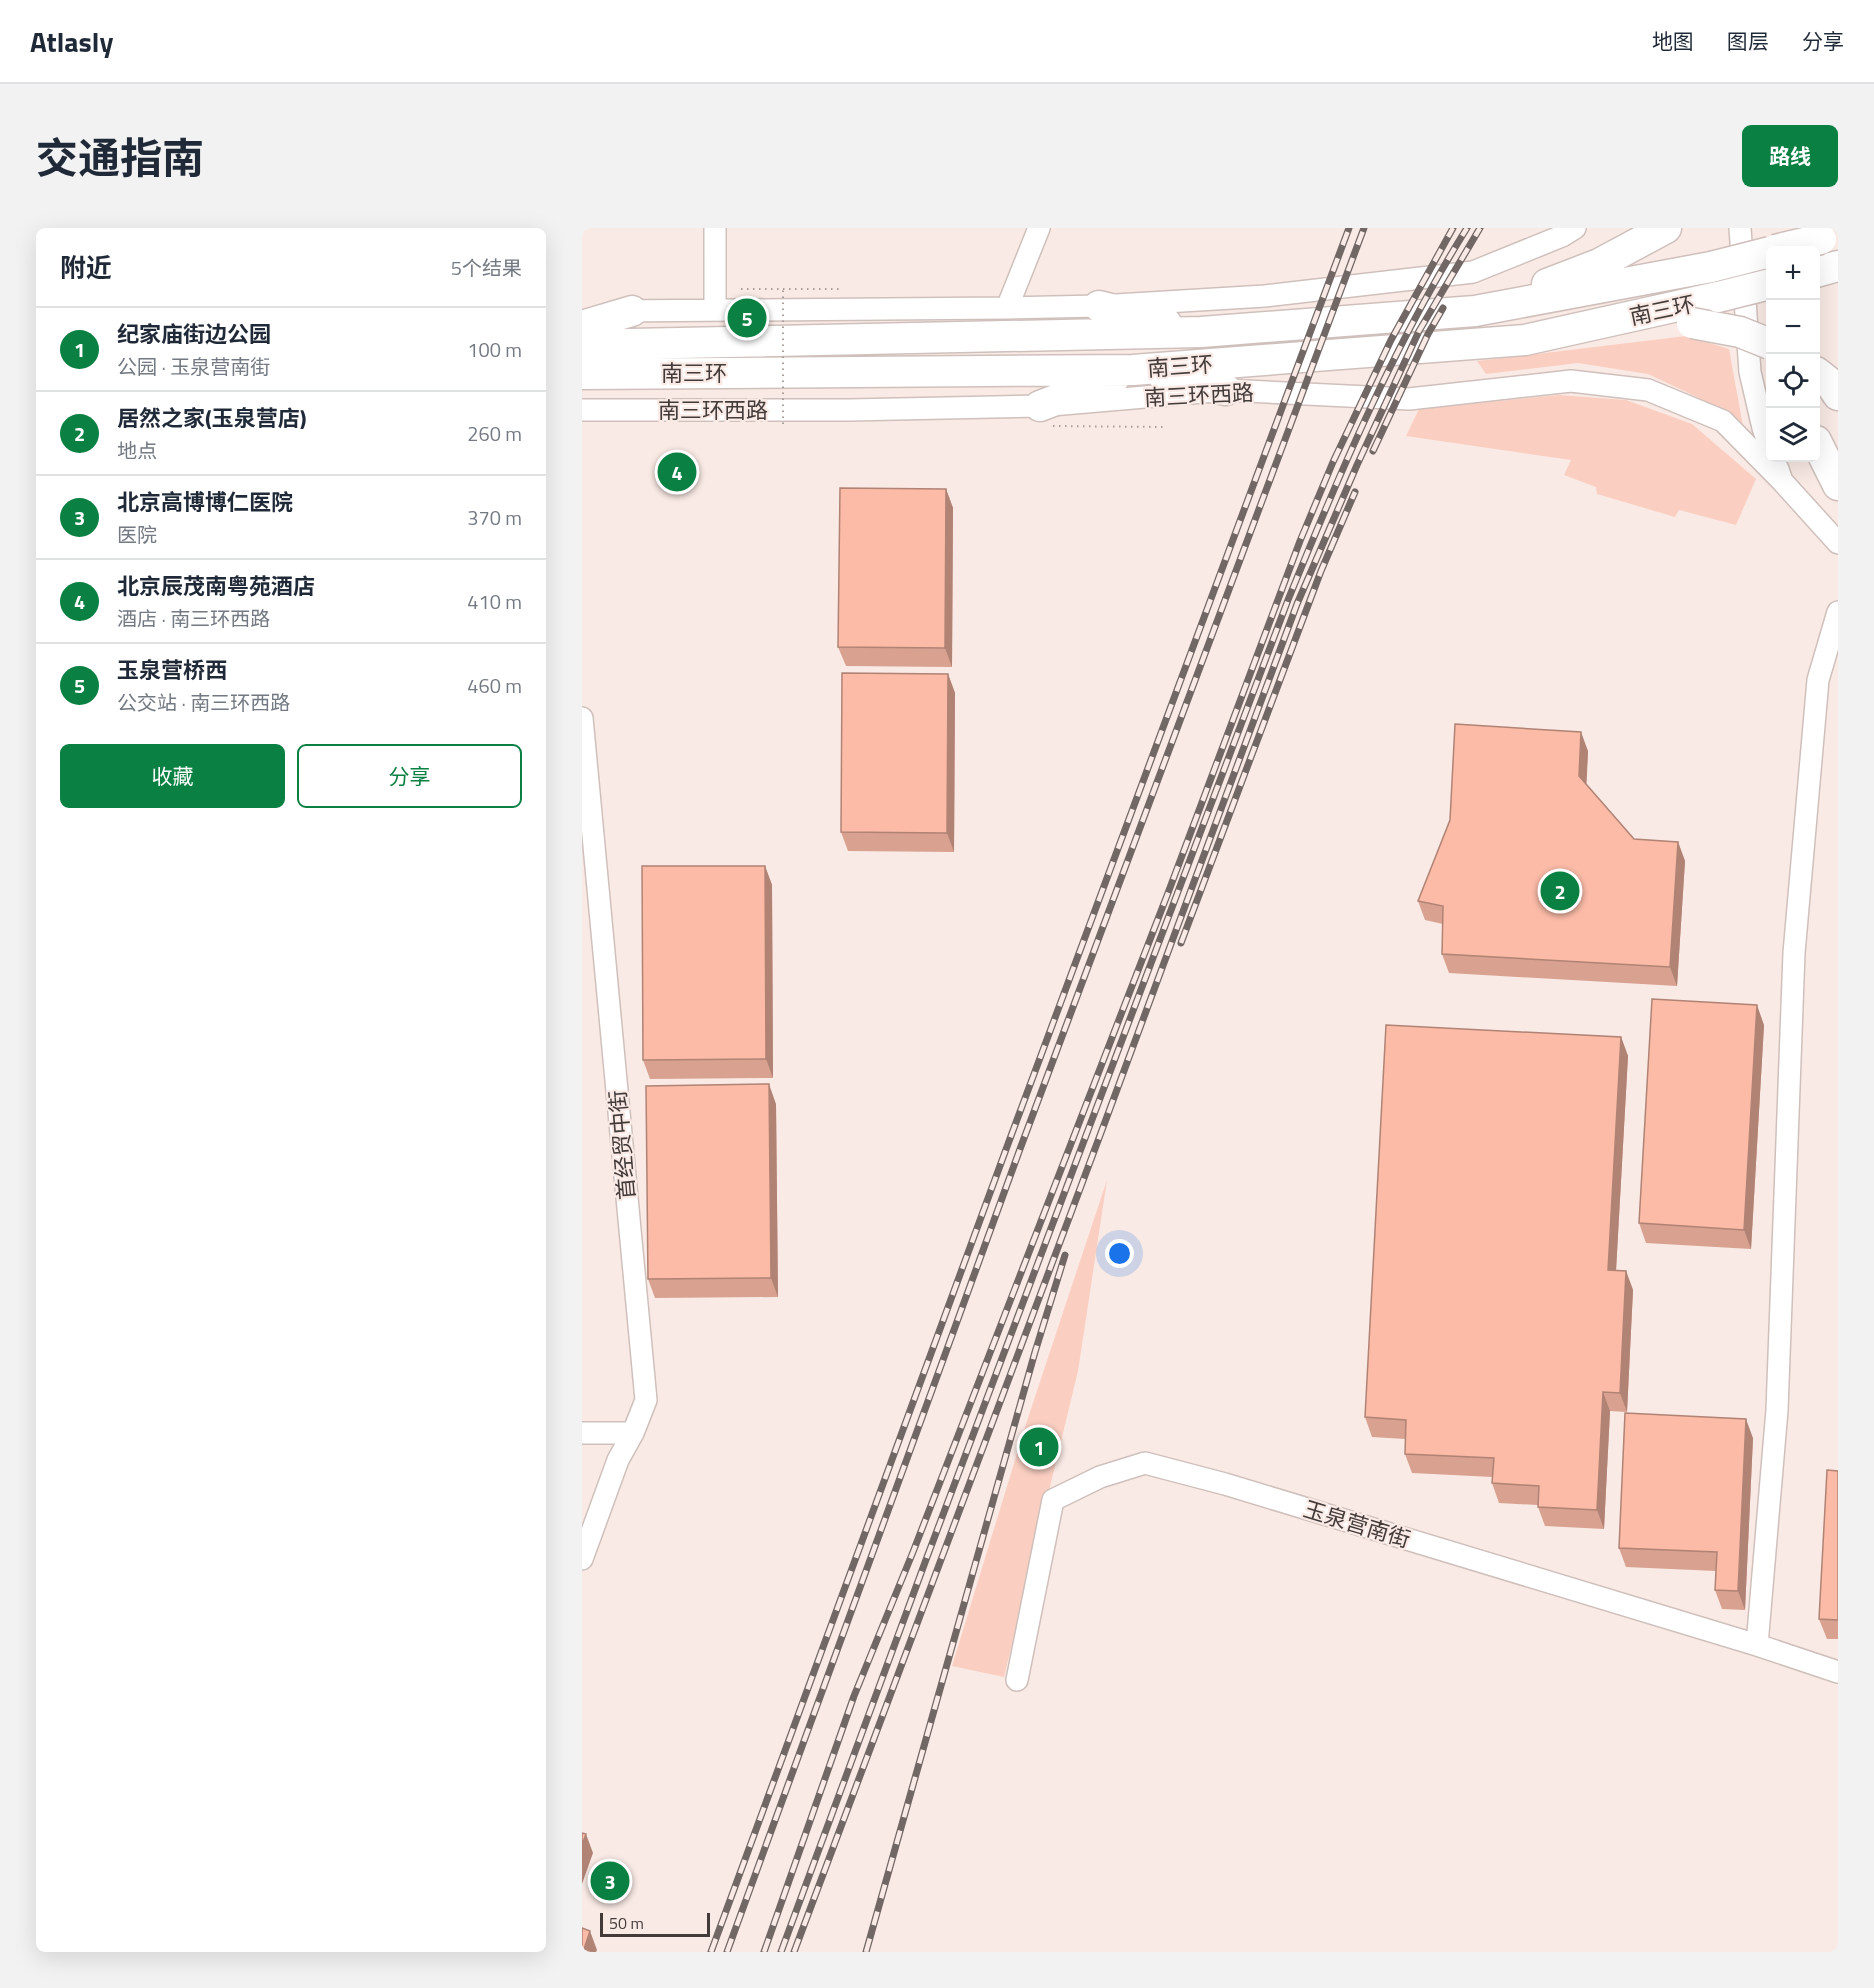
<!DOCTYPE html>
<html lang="zh">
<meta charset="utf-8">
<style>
:root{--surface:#fff;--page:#f2f2f3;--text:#1f2937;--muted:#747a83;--line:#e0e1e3;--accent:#0b8043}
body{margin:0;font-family:"Titillium Web","Noto Sans SC",sans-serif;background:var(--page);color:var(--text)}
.controls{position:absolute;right:18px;top:18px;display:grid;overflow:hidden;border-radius:9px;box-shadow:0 6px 24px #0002}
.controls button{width:54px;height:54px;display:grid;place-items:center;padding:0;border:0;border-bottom:2px solid var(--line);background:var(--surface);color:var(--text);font:30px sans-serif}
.scale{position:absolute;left:18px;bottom:15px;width:110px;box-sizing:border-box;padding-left:6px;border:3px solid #423b3a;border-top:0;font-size:16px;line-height:21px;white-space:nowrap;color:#423b3a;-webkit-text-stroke:4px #faeae5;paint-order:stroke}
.you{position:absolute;left:538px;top:1026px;width:21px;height:21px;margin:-15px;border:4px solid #fff;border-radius:50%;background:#1a73e8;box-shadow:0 0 0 9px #1a73e833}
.badge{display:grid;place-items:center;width:39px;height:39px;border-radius:50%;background:var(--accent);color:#fff;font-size:20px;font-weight:700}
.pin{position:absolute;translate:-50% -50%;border:3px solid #fff;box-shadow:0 2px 6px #0006}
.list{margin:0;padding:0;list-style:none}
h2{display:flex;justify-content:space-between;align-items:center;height:78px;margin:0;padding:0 24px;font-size:26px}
h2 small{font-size:20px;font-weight:400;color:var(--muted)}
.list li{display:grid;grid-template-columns:39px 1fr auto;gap:18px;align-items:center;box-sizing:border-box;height:84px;padding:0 24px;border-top:2px solid var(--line)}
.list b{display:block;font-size:22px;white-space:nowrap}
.list p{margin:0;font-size:20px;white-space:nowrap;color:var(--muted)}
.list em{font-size:20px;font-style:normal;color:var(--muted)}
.actions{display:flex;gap:12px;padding:18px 24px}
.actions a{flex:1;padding:14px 0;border:2px solid var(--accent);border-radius:9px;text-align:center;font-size:21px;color:var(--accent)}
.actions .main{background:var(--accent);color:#fff}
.icon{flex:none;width:33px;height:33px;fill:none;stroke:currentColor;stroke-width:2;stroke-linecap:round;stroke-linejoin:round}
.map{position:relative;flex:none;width:1256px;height:1724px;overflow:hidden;border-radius:9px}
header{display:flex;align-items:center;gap:36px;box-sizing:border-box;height:84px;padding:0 30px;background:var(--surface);border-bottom:2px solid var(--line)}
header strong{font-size:28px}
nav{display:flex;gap:33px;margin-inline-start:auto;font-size:21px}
.intro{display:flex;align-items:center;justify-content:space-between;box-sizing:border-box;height:144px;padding:0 36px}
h1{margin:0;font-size:42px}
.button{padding:15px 27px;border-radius:9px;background:var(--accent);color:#fff;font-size:21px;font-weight:700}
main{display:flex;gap:36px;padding:0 36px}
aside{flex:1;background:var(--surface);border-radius:9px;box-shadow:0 6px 24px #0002}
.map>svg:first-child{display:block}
.green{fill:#facfc1}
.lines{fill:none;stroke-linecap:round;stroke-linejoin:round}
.minor-casing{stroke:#cfc0bc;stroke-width:24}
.highway-casing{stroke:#cfc0bc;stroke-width:33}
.path{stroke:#aa9e9b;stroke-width:2;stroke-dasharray:1.5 4.5;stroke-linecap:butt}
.minor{stroke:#fff;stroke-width:21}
.highway{stroke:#fff;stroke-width:30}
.rail-casing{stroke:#716765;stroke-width:7}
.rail{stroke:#faeae5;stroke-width:4.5;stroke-dasharray:14;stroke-linecap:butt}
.highway-bridge-casing{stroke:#cfc0bc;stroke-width:33;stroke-linecap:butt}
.path-bridge{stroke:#aa9e9b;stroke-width:2;stroke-dasharray:1.5 4.5;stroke-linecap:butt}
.highway-bridge{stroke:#fff;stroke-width:30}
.wall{fill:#d8a190}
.shaded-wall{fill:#b08375}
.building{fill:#fbbba7;stroke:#b08375;stroke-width:1.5}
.labels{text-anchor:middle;stroke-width:4.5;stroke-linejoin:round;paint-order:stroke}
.street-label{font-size:22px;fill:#423b3a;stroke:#faeae5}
</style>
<header>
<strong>Atlasly</strong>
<nav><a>地图</a><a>图层</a><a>分享</a></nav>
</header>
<div class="intro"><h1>交通指南</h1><a class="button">路线</a></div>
<main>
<aside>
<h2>附近<small>5个结果</small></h2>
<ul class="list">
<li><span class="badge">1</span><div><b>纪家庙街边公园</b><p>公园 · 玉泉营南街</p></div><em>100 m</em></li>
<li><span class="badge">2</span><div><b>居然之家(玉泉营店)</b><p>地点</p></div><em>260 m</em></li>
<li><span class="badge">3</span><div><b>北京高博博仁医院</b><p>医院</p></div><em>370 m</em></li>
<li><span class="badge">4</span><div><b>北京辰茂南粤苑酒店</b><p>酒店 · 南三环西路</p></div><em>410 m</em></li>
<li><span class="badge">5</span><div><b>玉泉营桥西</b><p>公交站 · 南三环西路</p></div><em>460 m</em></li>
</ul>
<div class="actions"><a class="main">收藏</a><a>分享</a></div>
</aside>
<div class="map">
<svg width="1256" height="1724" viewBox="0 0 1256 1724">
<rect width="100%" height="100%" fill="#faeae5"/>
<path class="green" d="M1104,108L1147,121L1161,198L1115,169L1066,146L996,135L904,146L895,133Z
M977,167L1044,172L1110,196L1174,251L1154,297L1097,282L1093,289L1015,266L1014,259L982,247L989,232L824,208L837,181Z
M525,952L496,1143L422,1449L370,1438L445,1193Z"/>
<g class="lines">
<g class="minor-casing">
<path id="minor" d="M133,0V82
M1158,0L1168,144L1181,200L1188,220
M425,80L457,0
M36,83L425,80L517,78L683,68L891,44L980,8L993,0
M0,182H267L458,178L644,162L827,171L989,153L1066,162L1141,193L1200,253
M1196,241L1200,253L1256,315
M0,490L64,1172L51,1205L36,1232L0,1331
M0,1205H51
M1175,1417L1195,1182L1212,725L1236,452L1256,384
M435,1452L471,1272L518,1249L563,1235L643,1256L1175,1417L1256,1444"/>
</g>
<g class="highway-casing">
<path id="highway" d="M1234,44L1256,38
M965,56L1017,36L1084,0
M517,78L584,95
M0,98L50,83
M0,117L619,104L893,83L1129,39
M1234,144L1248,155L1256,167
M0,146L551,142L943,112L1136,69
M582,149L644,162
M458,178L533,149
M1234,213L1256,257"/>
</g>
<path class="path" d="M159,61H258
M471,198L582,199"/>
<use href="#minor" class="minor"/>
<use href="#highway" class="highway"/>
<g class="rail-casing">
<path id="rail" d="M791,223L846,106L861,80
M599,715L739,343L773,264
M129,1724L426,916L767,0
M145,1724L438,921L782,0
M182,1724L272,1468L331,1324L586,665L718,313L751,234L809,112L871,0
M199,1724L345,1329L706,372C758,244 812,117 885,0
M212,1724L523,894L715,376L775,237L837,103L898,0
M284,1724L453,1124L483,1027"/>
</g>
<use href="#rail" class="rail"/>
<g class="highway-bridge-casing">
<path id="highway-bridge" d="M1193,22L1239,11
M1129,39L1188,24
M1136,69L1188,56
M1110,95L1158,104L1188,116"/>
</g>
<path class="path-bridge" d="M201,196V61"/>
<use href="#highway-bridge" class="highway-bridge"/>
</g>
<path class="wall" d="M364,261L371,280L370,439L264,438L256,419Z
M366,446L373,465L372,624L266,623L259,604Z
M1006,523L1004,556L1052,611L1096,614L1103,633L1095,758L867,745L860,726L861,696L843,692L836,673Z
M183,638L190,657L191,850L68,851L61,832Z
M1182,797L1169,1021L1064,1015L1057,995Z
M1039,809L1046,828L1034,1042L1044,1043L1051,1062L1045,1184L1028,1183L1022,1301L963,1298L956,1279V1277L917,1275L910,1255L911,1249L830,1245L823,1226V1211L790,1209L783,1189Z
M194,876L196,1069L73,1070L66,1051Z
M1171,1210L1163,1382L1140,1381L1133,1362L1134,1343L1044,1339L1037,1320Z
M1256,1243V1411H1245L1237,1391Z"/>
<path class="shaded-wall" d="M364,261L371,280L370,439L363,420Z
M366,446L373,465L372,624L365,605Z
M999,504L1006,523L1004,567L997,548Z
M1096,614L1103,633L1095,758L1088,739Z
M183,638L190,657L191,850L184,831Z
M1175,777L1182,797L1169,1021L1162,1002Z
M1039,809L1046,828L1033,1061L1026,1042Z
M187,856L194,876L196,1069L189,1050Z
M1044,1043L1051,1062L1045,1184L1038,1165Z
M1021,1164L1028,1183L1022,1301L1015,1282Z
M1164,1191L1171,1210L1163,1382L1156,1363Z
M4,1606L11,1625L0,1656V1617Z
M8,1703L15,1722L14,1724H1Z"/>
<path class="building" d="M258,260L364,261L363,420L256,419Z
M260,445L366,446L365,605L259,604Z
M873,496L999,504L997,548L1052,611L1096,614L1088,739L860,726L861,678L836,673L868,592Z
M60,638H183L184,831L61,832Z
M1070,771L1175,777L1162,1002L1057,995Z
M804,797L1039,809L1026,1042L1044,1043L1038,1165L1021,1164L1015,1282L956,1279L957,1258L910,1255L912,1230L823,1226L824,1192L783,1189Z
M187,856L189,1050L66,1051L64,858Z
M1043,1185L1164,1191L1156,1363L1133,1362L1135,1324L1037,1320Z
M1245,1242L1256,1243V1392L1237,1391Z
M0,1605L4,1606L0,1617Z
M0,1700L8,1703L1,1724H0Z"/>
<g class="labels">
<g class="street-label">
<text transform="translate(1080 82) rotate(-12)" y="8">南三环</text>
<text transform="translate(598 138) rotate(-4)" y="8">南三环</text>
<text x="112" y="153">南三环</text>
<text transform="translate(617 167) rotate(-3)" y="8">南三环西路</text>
<text x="131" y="190">南三环西路</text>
<text transform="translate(40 917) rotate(-95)" y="8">首经贸中街</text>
<text transform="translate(775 1296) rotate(17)" y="8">玉泉营南街</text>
</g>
</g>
</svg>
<div class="controls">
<button>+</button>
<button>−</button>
<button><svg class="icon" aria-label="locate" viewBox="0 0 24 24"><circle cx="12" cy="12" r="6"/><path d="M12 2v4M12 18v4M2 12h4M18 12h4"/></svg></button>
<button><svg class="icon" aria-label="layers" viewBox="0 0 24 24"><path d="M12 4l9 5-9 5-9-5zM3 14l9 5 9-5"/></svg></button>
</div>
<div class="scale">50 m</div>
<div class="you"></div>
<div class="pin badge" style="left:457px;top:1219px">1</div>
<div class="pin badge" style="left:978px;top:663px">2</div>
<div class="pin badge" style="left:28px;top:1653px">3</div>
<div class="pin badge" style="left:95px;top:244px">4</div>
<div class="pin badge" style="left:165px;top:90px">5</div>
</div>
</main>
